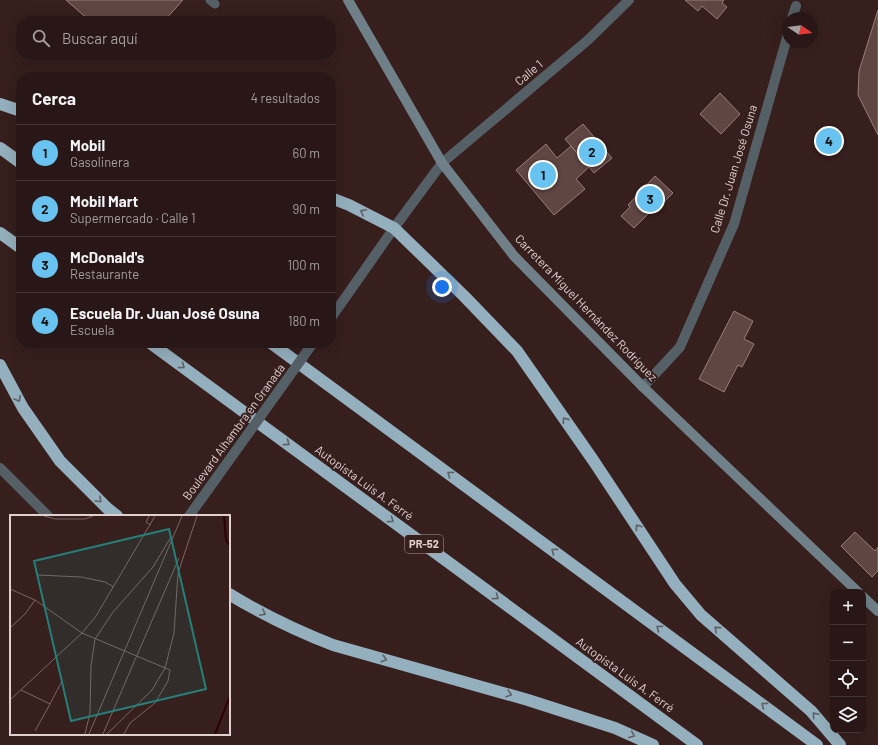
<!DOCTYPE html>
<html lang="es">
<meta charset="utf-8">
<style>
:root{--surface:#281716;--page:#30201f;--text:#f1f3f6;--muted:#a59fa1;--line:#443635;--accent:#69c3f1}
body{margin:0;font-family:Barlow,sans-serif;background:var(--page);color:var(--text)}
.controls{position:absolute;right:12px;bottom:12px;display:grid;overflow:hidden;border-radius:8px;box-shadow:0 4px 16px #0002}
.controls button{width:36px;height:36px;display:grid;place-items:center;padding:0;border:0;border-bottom:1px solid var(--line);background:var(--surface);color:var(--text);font:20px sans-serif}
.compass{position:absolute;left:782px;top:12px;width:36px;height:36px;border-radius:50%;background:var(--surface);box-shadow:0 4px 16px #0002;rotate:103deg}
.you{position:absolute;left:442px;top:287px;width:14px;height:14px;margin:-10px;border:3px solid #fff;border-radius:50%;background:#1a73e8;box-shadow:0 0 0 6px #1a73e833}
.badge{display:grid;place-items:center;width:26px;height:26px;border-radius:50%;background:var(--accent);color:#111;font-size:13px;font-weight:700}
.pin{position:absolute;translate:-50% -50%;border:2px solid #fff;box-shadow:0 1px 4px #0006}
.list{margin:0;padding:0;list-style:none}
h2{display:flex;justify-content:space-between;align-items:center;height:52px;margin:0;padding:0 16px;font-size:17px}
h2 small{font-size:13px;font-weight:400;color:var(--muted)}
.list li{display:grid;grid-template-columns:26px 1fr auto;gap:12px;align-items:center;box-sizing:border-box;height:56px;padding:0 16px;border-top:1px solid var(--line)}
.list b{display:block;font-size:15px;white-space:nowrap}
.list p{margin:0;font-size:13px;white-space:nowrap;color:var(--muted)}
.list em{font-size:13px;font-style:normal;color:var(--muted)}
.icon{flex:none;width:22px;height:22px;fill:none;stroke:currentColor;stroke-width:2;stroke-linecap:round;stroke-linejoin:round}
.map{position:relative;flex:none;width:878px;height:745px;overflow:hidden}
.search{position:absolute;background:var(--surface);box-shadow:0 4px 16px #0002;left:16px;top:16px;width:320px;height:44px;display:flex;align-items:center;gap:10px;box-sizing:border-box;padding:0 14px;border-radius:16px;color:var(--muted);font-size:15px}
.panel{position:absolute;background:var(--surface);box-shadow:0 4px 16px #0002;left:16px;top:72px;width:320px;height:276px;border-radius:16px}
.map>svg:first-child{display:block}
.building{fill:#604643;stroke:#9a7d7a}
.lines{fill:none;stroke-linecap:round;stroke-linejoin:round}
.lane{stroke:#556066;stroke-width:9}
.street{stroke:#556066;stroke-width:10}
.secondary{stroke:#6f8089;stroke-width:10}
.highway{stroke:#94afbd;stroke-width:12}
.street-bridge{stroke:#556066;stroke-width:10}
.oneway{stroke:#606065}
.labels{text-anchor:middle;stroke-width:4;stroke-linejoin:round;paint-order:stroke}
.shield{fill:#361f1d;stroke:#ad9b9a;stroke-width:1}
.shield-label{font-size:11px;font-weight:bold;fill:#e0d0cf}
.street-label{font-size:12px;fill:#e0d0cf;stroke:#361f1d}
.inset-river{fill:none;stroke:#2f0001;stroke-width:2}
.inset-road{fill:none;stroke:#7a6664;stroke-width:1}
.view{fill:#247f78;fill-opacity:0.15;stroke:#247f78;stroke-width:2}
.inset-edge{fill:none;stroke:#e0d0cf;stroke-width:2}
</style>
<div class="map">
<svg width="878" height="745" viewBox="0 0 878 745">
<rect width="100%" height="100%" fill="#361f1d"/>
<path class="building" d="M66,0H183L164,21H90Z
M685,0H724L722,3L727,7L717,19L702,6L698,11Z
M878,10V135L858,95L859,71Z
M720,93L740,114L721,134L700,114Z
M583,124L612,158L594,173L565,139Z
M546,144L557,158L571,146L589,167L576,179L585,189L554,215L516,170Z
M655,176L673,193L653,213L651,211L634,228L621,216L630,207L628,205Z
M734,311L753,321L744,339L754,344L742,367L738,365L724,392L699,379Z
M855,532L875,551L878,547V571L872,577L841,546Z"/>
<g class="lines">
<path class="lane" d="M210,0L215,4"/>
<path class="street" d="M792,18L796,6
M331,318L394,228L442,163L588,40L629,0
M643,387L680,347L734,224L788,34
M0,468L48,516
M189,516L202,498"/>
<path class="secondary" d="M348,0L442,163L514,256L643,387L858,592
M863,597L878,611"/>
<path class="highway" d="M0,104L21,111
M0,148L21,163
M331,198L349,205L394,228L464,296L517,351L593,460L675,584L701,615L811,711L840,745
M0,233L21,248
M150,343L697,745
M271,343L817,745
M0,365L23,408L60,461L107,508L117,516
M229,594C262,614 297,631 333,645L528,700L615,728L653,745"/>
<path class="street-bridge" d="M202,498L313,343"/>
</g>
<defs><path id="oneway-chevron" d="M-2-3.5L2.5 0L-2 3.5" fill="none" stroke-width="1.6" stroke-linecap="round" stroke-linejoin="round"/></defs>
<g class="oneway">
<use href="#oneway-chevron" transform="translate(363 212) rotate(-153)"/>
<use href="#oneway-chevron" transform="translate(182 366) rotate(36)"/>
<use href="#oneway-chevron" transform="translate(18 399) rotate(62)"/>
<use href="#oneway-chevron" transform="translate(565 420) rotate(-125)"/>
<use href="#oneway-chevron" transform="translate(287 443) rotate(36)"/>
<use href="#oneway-chevron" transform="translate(450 474) rotate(-144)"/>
<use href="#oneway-chevron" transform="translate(99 500) rotate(45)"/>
<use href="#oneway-chevron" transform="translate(391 520) rotate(36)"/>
<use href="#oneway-chevron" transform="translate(638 527) rotate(-124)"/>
<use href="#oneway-chevron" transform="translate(554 551) rotate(-144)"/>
<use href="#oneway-chevron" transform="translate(496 597) rotate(36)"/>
<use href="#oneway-chevron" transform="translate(263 613) rotate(27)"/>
<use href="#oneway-chevron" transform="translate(659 628) rotate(-144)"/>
<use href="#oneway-chevron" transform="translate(717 629) rotate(-139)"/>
<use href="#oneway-chevron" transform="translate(384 659) rotate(16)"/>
<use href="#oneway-chevron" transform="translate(509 694) rotate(16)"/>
<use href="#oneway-chevron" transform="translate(764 705) rotate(-143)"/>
<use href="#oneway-chevron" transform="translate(815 715) rotate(-131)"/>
<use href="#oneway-chevron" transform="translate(632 735) rotate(23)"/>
</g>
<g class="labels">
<rect class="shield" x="405" y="535" width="38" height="18" rx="3"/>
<g class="shield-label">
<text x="424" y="548">PR-52</text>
</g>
<g class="street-label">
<text transform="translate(529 73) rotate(-40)" y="4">Calle 1</text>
<text transform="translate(734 169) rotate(-73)" y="4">Calle Dr. Juan José Osuna</text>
<text transform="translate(586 308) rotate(46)" y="4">Carretera Miguel Hernández Rodríguez</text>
<text transform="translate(234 432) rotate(-54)" y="4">Boulevard Alhambra en Granada</text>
<text transform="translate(364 483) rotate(36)" y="4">Autopista Luis A. Ferré</text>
<text transform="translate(625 675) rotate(36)" y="4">Autopista Luis A. Ferré</text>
</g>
</g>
<g transform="translate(10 515)">
<rect width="220" height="220" fill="#361f1d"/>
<path class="inset-river" d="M214,1L216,25L220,31M205,219L220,181"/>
<path class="inset-road" d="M34,1L45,4H75L83,1M139,1L136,7L141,10M28,60L71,62L95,67L104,72M0,74L25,85L72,118L160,155L158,166L145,188L120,208L114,219M0,113L15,99L25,85M11,175L40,189L25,216M0,185L72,118L86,101L145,1M40,189L52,166M75,219L80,198L81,151L85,124L103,97L143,52L161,22M79,219L172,1M93,219L169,43M97,219L142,175L155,153L164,118L168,58L187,1"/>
<path class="view" d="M159,14L196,174L61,206L24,46Z"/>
<rect width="220" height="220" class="inset-edge"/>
</g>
</svg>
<div class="controls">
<button>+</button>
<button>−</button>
<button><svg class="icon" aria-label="locate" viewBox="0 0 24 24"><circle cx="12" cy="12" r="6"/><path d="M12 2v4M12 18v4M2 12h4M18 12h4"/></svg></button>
<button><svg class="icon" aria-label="layers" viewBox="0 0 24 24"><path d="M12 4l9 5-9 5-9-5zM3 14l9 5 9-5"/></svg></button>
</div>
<svg class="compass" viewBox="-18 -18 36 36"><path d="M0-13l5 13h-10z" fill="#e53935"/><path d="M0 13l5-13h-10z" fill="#a59fa1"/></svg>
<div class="you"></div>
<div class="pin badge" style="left:543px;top:175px">1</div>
<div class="pin badge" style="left:592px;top:152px">2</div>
<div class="pin badge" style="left:650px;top:199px">3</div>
<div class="pin badge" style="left:829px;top:141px">4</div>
<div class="search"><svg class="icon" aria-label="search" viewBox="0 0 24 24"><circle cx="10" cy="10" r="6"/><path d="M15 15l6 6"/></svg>Buscar aquí</div>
<section class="panel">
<h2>Cerca<small>4 resultados</small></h2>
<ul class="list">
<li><span class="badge">1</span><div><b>Mobil</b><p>Gasolinera</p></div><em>60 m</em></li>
<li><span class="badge">2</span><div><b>Mobil Mart</b><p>Supermercado · Calle 1</p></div><em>90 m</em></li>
<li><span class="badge">3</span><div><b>McDonald's</b><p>Restaurante</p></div><em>100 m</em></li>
<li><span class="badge">4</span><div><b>Escuela Dr. Juan José Osuna</b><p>Escuela</p></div><em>180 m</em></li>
</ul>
</section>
</div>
